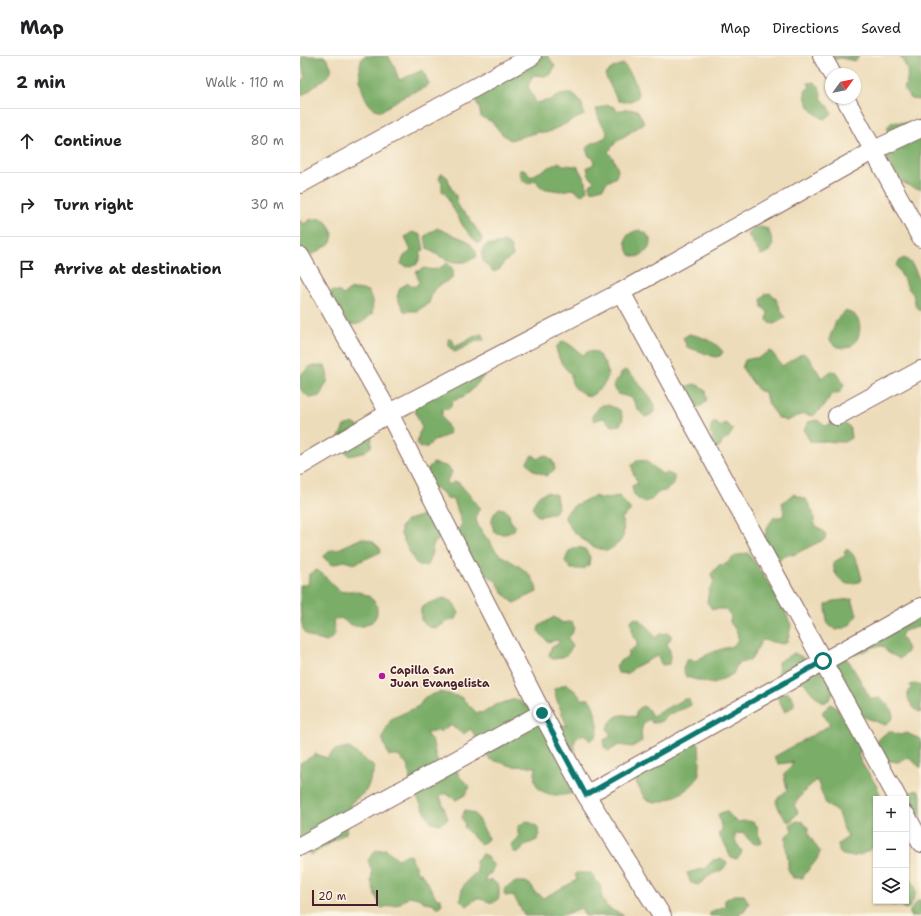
<!DOCTYPE html>
<meta charset="utf-8">
<style>
:root{--surface:#fff;--page:#f2f2f2;--text:#202124;--muted:#757577;--line:#e0e0e0}
body{margin:0;font-family:"Shantell Sans",sans-serif;background:var(--page);color:var(--text)}
.controls{position:absolute;right:12px;bottom:12px;display:grid;overflow:hidden;border-radius:0px;box-shadow:0 1px 3px #0004}
.controls button{width:36px;height:36px;display:grid;place-items:center;padding:0;border:0;border-bottom:1px solid var(--line);background:var(--surface);color:var(--text);font:20px sans-serif}
.compass{position:absolute;left:525px;top:12px;width:36px;height:36px;border-radius:50%;background:var(--surface);box-shadow:0 1px 3px #0004;rotate:57deg}
.scale{position:absolute;left:12px;bottom:10px;width:66px;box-sizing:border-box;padding-left:4px;border:2px solid #4a1f2b;border-top:0;font-size:11px;line-height:14px;white-space:nowrap;color:#4a1f2b;-webkit-text-stroke:3px #fcf5e5;paint-order:stroke}
.stop{position:absolute;width:12px;height:12px;margin:-9px;border:3px solid #0f766e;border-radius:50%;background:#fff}
.stop.end{background:#0f766e;border-color:#fff;box-shadow:0 1px 4px #0008}
.list{margin:0;padding:0;list-style:none}
h2{display:flex;justify-content:space-between;align-items:center;height:52px;margin:0;padding:0 16px;font-size:17px}
h2 small{font-size:13px;font-weight:400;color:var(--muted)}
.list li{display:grid;grid-template-columns:26px 1fr auto;gap:12px;align-items:center;box-sizing:border-box;height:64px;padding:0 16px;border-top:1px solid var(--line)}
.list b{display:block;font-size:15px;white-space:nowrap}
.list em{font-size:13px;font-style:normal;color:var(--muted)}
.icon{flex:none;width:22px;height:22px;fill:none;stroke:currentColor;stroke-width:2;stroke-linecap:round;stroke-linejoin:round}
.map{position:relative;flex:none;width:621px;height:860px;overflow:hidden}
header{display:flex;align-items:center;gap:24px;box-sizing:border-box;height:56px;padding:0 20px;background:var(--surface);border-bottom:1px solid var(--line)}
header strong{font-size:19px}
nav{display:flex;gap:22px;margin-inline-start:auto;font-size:14px}
main{display:flex}
aside{flex:1;background:var(--surface)}
.map>svg:first-child{display:block}
.forest{fill:#7aad68;stroke:#62664a}
.lines{fill:none;stroke-linecap:round;stroke-linejoin:round}
.minor-casing{stroke:#83615d;stroke-width:20}
.minor{stroke:#fff;stroke-width:18}
.route{stroke:#0f766e;stroke-width:5}
.poi-dot{fill:#b5179e;stroke:#fcf5e5;stroke-width:1.5}
.labels{text-anchor:middle;stroke-width:3;stroke-linejoin:round;paint-order:stroke}
.poi-label{font-size:11px;font-weight:bold;fill:#4a1f2b;stroke:#fcf5e5;text-anchor:start}
</style>
<header>
<strong>Map</strong>
<nav><a>Map</a><a>Directions</a><a>Saved</a></nav>
</header>
<main>
<aside>
<h2>2 min<small>Walk · 110 m</small></h2>
<ul class="list">
<li><svg class="icon" aria-label="ahead" viewBox="0 0 24 24"><path d="M12 20V5M6 11l6-6 6 6"/></svg><div><b>Continue</b></div><em>80 m</em></li>
<li><svg class="icon" aria-label="right" viewBox="0 0 24 24"><path d="M7 20v-9h11M14 6l5 5-5 5"/></svg><div><b>Turn right</b></div><em>30 m</em></li>
<li><svg class="icon" aria-label="arrive" viewBox="0 0 24 24"><path d="M6 21V4h12l-3 4 3 4H6"/></svg><div><b>Arrive at destination</b></div></li>
</ul>
</aside>
<div class="map">
<svg width="621" height="860" viewBox="0 0 621 860">
<rect width="100%" height="100%" fill="#fcf5e5"/>
<filter id="ink" filterUnits="userSpaceOnUse"><feTurbulence type="fractalNoise" baseFrequency=".025" numOctaves="2"/><feDisplacementMap in="SourceGraphic" scale="8" xChannelSelector="R" yChannelSelector="G"/><feConvolveMatrix kernelMatrix="1 2 1 2 8 2 1 2 1" color-interpolation-filters="sRGB"/></filter>
<filter id="wash" filterUnits="userSpaceOnUse"><feTurbulence type="fractalNoise" baseFrequency=".012" numOctaves="4" result="noise"/><feDisplacementMap in="SourceGraphic" scale="16" xChannelSelector="R" yChannelSelector="G"/><feGaussianBlur stdDeviation="0.9" result="paint"/><feColorMatrix in="noise" values="0 0 0 0 0 0 0 0 0 0 0 0 0 0 0 0 0 1.4 0 .05"/><feComposite in="paint" operator="in"/></filter>
<g filter="url(#wash)">
<rect width="100%" height="100%" fill="#eddcb9"/>
<path class="forest" d="M2,0H24C37,14 31,19 18,28C12,32 9,36 2,39L0,37V25L5,22L1,5Z
M64,0H88L94,10L99,24L123,14L129,28L126,31L104,40L81,55C77,54 72,52 70,49C61,39 55,10 64,0Z
M235,0H248L255,10L251,18L247,20L233,19L228,30L236,47L250,44L259,39L273,37L282,48L284,59L246,77L238,76L210,84L202,78L192,66L181,61L179,51L172,39Z
M520,0H559L556,5L540,2L532,4Z
M600,0H621V44L611,43L604,33C610,18 608,13 600,0Z
M323,8C331,16 338,29 338,41C330,46 326,47 318,45L305,19L312,12Z
M513,26L519,30L522,43L529,51L532,58L525,63C512,58 505,48 505,35L510,31L508,27Z
M308,49L314,51L317,55L325,53L337,54L342,62L344,67L316,86L308,96L313,102L318,114L316,121L307,126L303,132L291,135L289,130L294,125L289,120L287,111L293,109L294,103L289,100L286,93L289,89L306,81L307,75L300,66L296,53Z
M621,64V133C597,130 590,112 583,91L591,86L587,72L592,66L616,67Z
M259,106L263,109L277,110L286,126L287,135L282,139L273,133L260,135L241,132L236,124L228,128L222,124L219,116L221,113L226,114L230,121Z
M142,117L148,122L150,130L156,140L157,147L161,154L168,160L182,182L181,186L177,187L163,170L157,159L149,146L147,140L142,135V126L139,122Z
M22,162L28,168L33,178L31,187L12,199L0,195V164L4,168L9,164Z
M461,171L468,173C473,186 478,193 461,199L448,179L453,172Z
M137,172L168,185L176,195L177,201C173,202 169,205 165,206C151,208 138,200 127,192L125,180Z
M339,174L346,177L351,185C350,194 345,197 337,201L330,199C324,186 322,178 339,174Z
M112,176L121,179L124,194L121,195L120,203L116,209L107,211L101,208L104,200L111,195L105,181Z
M206,186L211,192L213,200L204,206L200,213L194,216C184,208 176,199 187,188L193,189Z
M604,202C621,210 621,238 621,255L616,251L613,238L608,232L596,209L599,205Z
M147,207C154,212 154,215 152,223L145,226L134,233L129,247L117,255H104L97,241L100,232L108,227L115,231L119,226L116,216L124,212C136,215 137,214 147,207Z
M57,233L68,235L73,246L72,258C64,266 59,270 48,268L29,238L33,235L40,236L43,239L50,234Z
M470,237L475,241L485,262L474,268L470,267L467,264L468,256L462,251L461,244L465,238Z
M545,255L554,258C555,260 558,263 559,266C563,280 552,298 536,290C534,289 531,286 529,284C530,278 536,270 535,265Z
M183,278L184,284H179L155,296L149,290L148,283H152L155,290C165,288 172,279 183,278Z
M389,278C403,281 414,284 423,296L420,300L415,301L387,291L383,282Z
M263,285C272,289 276,294 283,299L289,295L296,296C314,315 311,327 289,341C278,334 270,332 271,318C262,310 258,303 256,291Z
M471,295L482,310L503,297L509,302L522,322L531,315L537,316L544,329L540,336L531,339L523,351L513,360L503,358L486,365L477,361L467,345L465,336L459,335L442,312L445,304L454,302H458Z
M11,310H25C31,327 26,325 20,340L10,342L0,333V319Z
M181,310L184,320L170,336L164,340L153,345L150,352L142,354V360L150,375L148,379L135,384L127,391L120,392L117,388L119,377L122,372L114,352Z
M324,314C332,317 335,323 340,329C348,338 366,356 345,361L338,354L332,342L318,338L313,330L316,323H320V319Z
M394,328L400,330L406,335L407,343L403,349L395,352H390L382,334L388,330Z
M301,349H308L320,354L323,363L320,369L312,370L303,362L294,365L292,360Z
M517,364L525,370L530,368L542,366L550,371L551,382L544,386L510,385L504,375L508,366Z
M415,365L419,371L424,367L429,369L433,374L429,381L422,386L421,390L417,392L410,385L413,381L410,378L411,370Z
M53,367L72,380L71,391L62,397L49,400L37,386L44,370Z
M232,399L235,400L237,403L244,399C251,402 254,405 255,413L246,420L233,414L227,406Z
M338,404L346,405L362,418L368,417L374,420V428L365,435L359,436L351,444L344,446C336,443 333,439 332,430L338,427L333,417L332,409Z
M133,407C140,409 149,409 152,416L147,426L149,429H151L153,426H158L179,450L180,453C169,463 184,478 190,486C192,489 194,493 197,496C199,499 204,501 207,503C221,511 236,520 237,536L214,547L203,537L197,526L179,513L155,482L162,467L154,444L147,443L142,436L128,429L124,421L129,411Z
M247,436L256,439L258,452C253,459 245,460 237,460L232,451L238,440Z
M493,438L506,443L513,456L515,469L526,478L525,483L493,499L487,498L477,506L471,501L470,491L464,482L468,470L474,461H482L484,457L482,447Z
M295,440L301,443L319,440L331,454L322,462C326,481 324,485 307,495L291,490L272,474L265,462L266,457L275,449Z
M199,452L204,453L209,457L210,464L215,470L214,474C207,479 202,479 194,476C191,465 190,461 199,452Z
M124,459L130,467L137,468L141,475L139,483L133,489L131,500L127,510H120L115,506L101,479V470L108,464Z
M62,482L72,485L80,492L81,496L54,508L44,505L32,509L23,501L31,494H36Z
M278,491L285,493L290,501L289,509L283,513H271L265,505L269,495Z
M547,493C558,501 559,512 562,524L559,526L547,528C538,523 532,516 534,506L546,499L544,495Z
M448,497L480,544L491,569L489,579L487,586L483,588L462,584L451,604L437,608L433,618L413,628L386,621L383,612L386,605L390,602L395,605C407,598 419,593 433,590L438,584L437,576L430,566L431,561L425,553H412L407,546L409,534L414,526L411,518L419,509L426,508C432,501 438,498 448,497Z
M17,514C27,520 32,530 42,536C54,532 77,539 77,554C78,566 64,572 55,570C50,569 45,565 41,562L33,564L35,579L27,586C20,584 9,582 4,576C0,566 0,542 0,529H8L9,518Z
M144,542L152,545L159,557L156,563L146,566L137,572L129,571L121,564V552L129,547Z
M552,543L557,558C552,569 548,572 536,574L527,568L526,549L533,545Z
M621,553V570L604,575L601,580L608,593L606,597L600,603L587,596L583,590H576L555,599L550,595Z
M254,561L263,567L272,565L274,571L272,578L268,582L272,589C270,599 262,603 252,603L249,599L251,592L259,587L258,584L248,586L238,575L239,570Z
M336,562C343,565 352,575 355,582L360,578L369,577L371,579V582L367,588C372,597 370,599 369,608L362,609L357,600L335,611L327,618L318,617L316,610L320,605L327,601L329,595L337,590V585L333,581L331,564Z
M494,597L504,602L510,610L517,611L536,632L530,643L524,647L512,637L504,626L479,622L478,606Z
M538,601L547,603L550,607L571,643L581,642C587,648 593,653 593,662L585,669L564,661L555,655L543,623L539,622L535,612Z
M266,628L275,635L282,643H289C295,650 293,652 296,660C299,670 300,679 290,685L284,678L276,682L274,688L276,697V713L279,731C277,733 275,736 272,737C262,741 243,740 237,730C233,723 235,718 236,711L212,710L189,703L171,673L163,678L150,669L141,675L126,677L133,687L136,702L141,714L150,709L157,715L160,721L170,731L165,739L156,744L145,737L140,740L148,763L140,768L131,766L110,729L109,713L106,708L98,700H89L82,682L91,663L119,650L125,641L140,636L161,641L177,657L185,656L195,649L216,643L232,654L255,661L261,669L267,670L256,642L254,633Z
M613,628L621,629V657C612,653 607,644 608,635L611,633L610,629Z
M485,636L490,638L494,644V650L485,656L477,641Z
M384,643H389L391,649C385,653 378,654 372,657C363,662 363,667 352,667L349,663C340,669 341,676 342,685L332,691L319,689L309,695L304,691V684L311,680L307,672C316,656 321,658 336,661C335,655 338,653 343,650L348,653L352,660Z
M531,648L538,653L542,662L552,659L567,684L558,699C564,715 579,727 581,743H576V789C563,799 556,803 540,798L538,788L548,781L542,769L538,757L526,748L517,724L506,733L494,749L498,756L490,767C483,762 478,753 476,744L487,734L484,719L494,706L479,708L474,701L530,669L522,656Z
M590,675L599,679L607,677L613,680L621,683V712L608,701L598,706L580,704C579,702 576,698 576,695C574,686 582,679 590,675Z
M393,681L399,688C399,698 402,713 397,723C392,732 367,747 357,746C353,746 348,744 345,743L336,726L339,716Z
M48,691L63,702L75,712L66,735L51,747L50,761L46,777L11,799L0,790V707L16,698L27,702L34,694Z
M617,734L621,738V761C612,756 610,747 608,737Z
M165,754L175,758L187,779L188,783L185,786L180,788L164,771L165,768L162,761Z
M426,755L437,766C443,765 455,763 457,771C458,774 457,776 458,778C460,782 462,783 462,787C454,791 448,784 444,777L435,778V785L442,795L440,800L436,803L429,800L428,794L418,778L422,774L418,758Z
M227,765L237,770L240,779L237,784L225,789L218,797L213,795L211,789L219,781L218,777V770Z
M497,765L503,766L508,772L509,779L520,796C516,809 508,811 503,822H493L488,813V804L486,791V780L492,774L490,769Z
M86,793L98,803L107,798L110,799L118,817H120L125,822L137,843H141L142,848L138,852L132,847L124,846L118,842L109,840L99,848L81,852L75,838L71,825L72,816L68,804L76,794Z
M182,798L185,799L194,810L191,817L186,820L185,826L192,824L199,830V842L193,847L177,842L167,850L160,844C161,831 166,824 177,816L176,805Z
M420,803L427,806C424,817 416,815 409,820C405,823 402,826 398,829L391,827L387,817L405,812L413,804Z
M277,817H291L301,831C300,839 303,849 312,854C316,856 320,857 324,860H285L281,852L261,860H225L213,839L205,840L204,836L205,832L216,826H226L232,830L235,837L239,838L243,842L277,824L275,818Z
M606,817C618,831 619,836 609,852L605,853L601,848L592,849L588,845H606Z
M434,839H444L449,847L444,855L439,857L440,860H410V856L425,850V844Z
M618,844H621V860H610V855Z"/>
</g>
<g filter="url(#ink)">
<g class="lines">
<g class="minor-casing">
<path id="minor" d="M522,0L532,18
M545,42L621,182
M0,128L232,0
M0,200L89,357L242,657L286,739L362,860
M321,236L598,743
M537,360L621,314
M0,410L89,357L321,236L574,94L621,72
M286,739L621,551
M606,759L621,787
M0,790L242,657"/>
</g>
<use href="#minor" class="minor"/>
</g>
</g>
<g class="lines" filter="url(#ink)">
<path class="route" d="M242,657L286,739L523,605"/>
</g>
<circle class="poi-dot" cx="82" cy="620" r="4"/>
<g class="labels">
<g class="poi-label">
<text x="90" y="618">Capilla San<tspan x="90" dy="13">Juan Evangelista</tspan></text>
</g>
</g>
</svg>
<div class="controls">
<button>+</button>
<button>−</button>
<button><svg class="icon" aria-label="layers" viewBox="0 0 24 24"><path d="M12 4l9 5-9 5-9-5zM3 14l9 5 9-5"/></svg></button>
</div>
<svg class="compass" viewBox="-18 -18 36 36"><path d="M0-13l5 13h-10z" fill="#e53935"/><path d="M0 13l5-13h-10z" fill="#757577"/></svg>
<div class="scale">20 m</div>
<div class="stop" style="left:523px;top:605px"></div>
<div class="stop end" style="left:242px;top:657px"></div>
</div>
</main>
